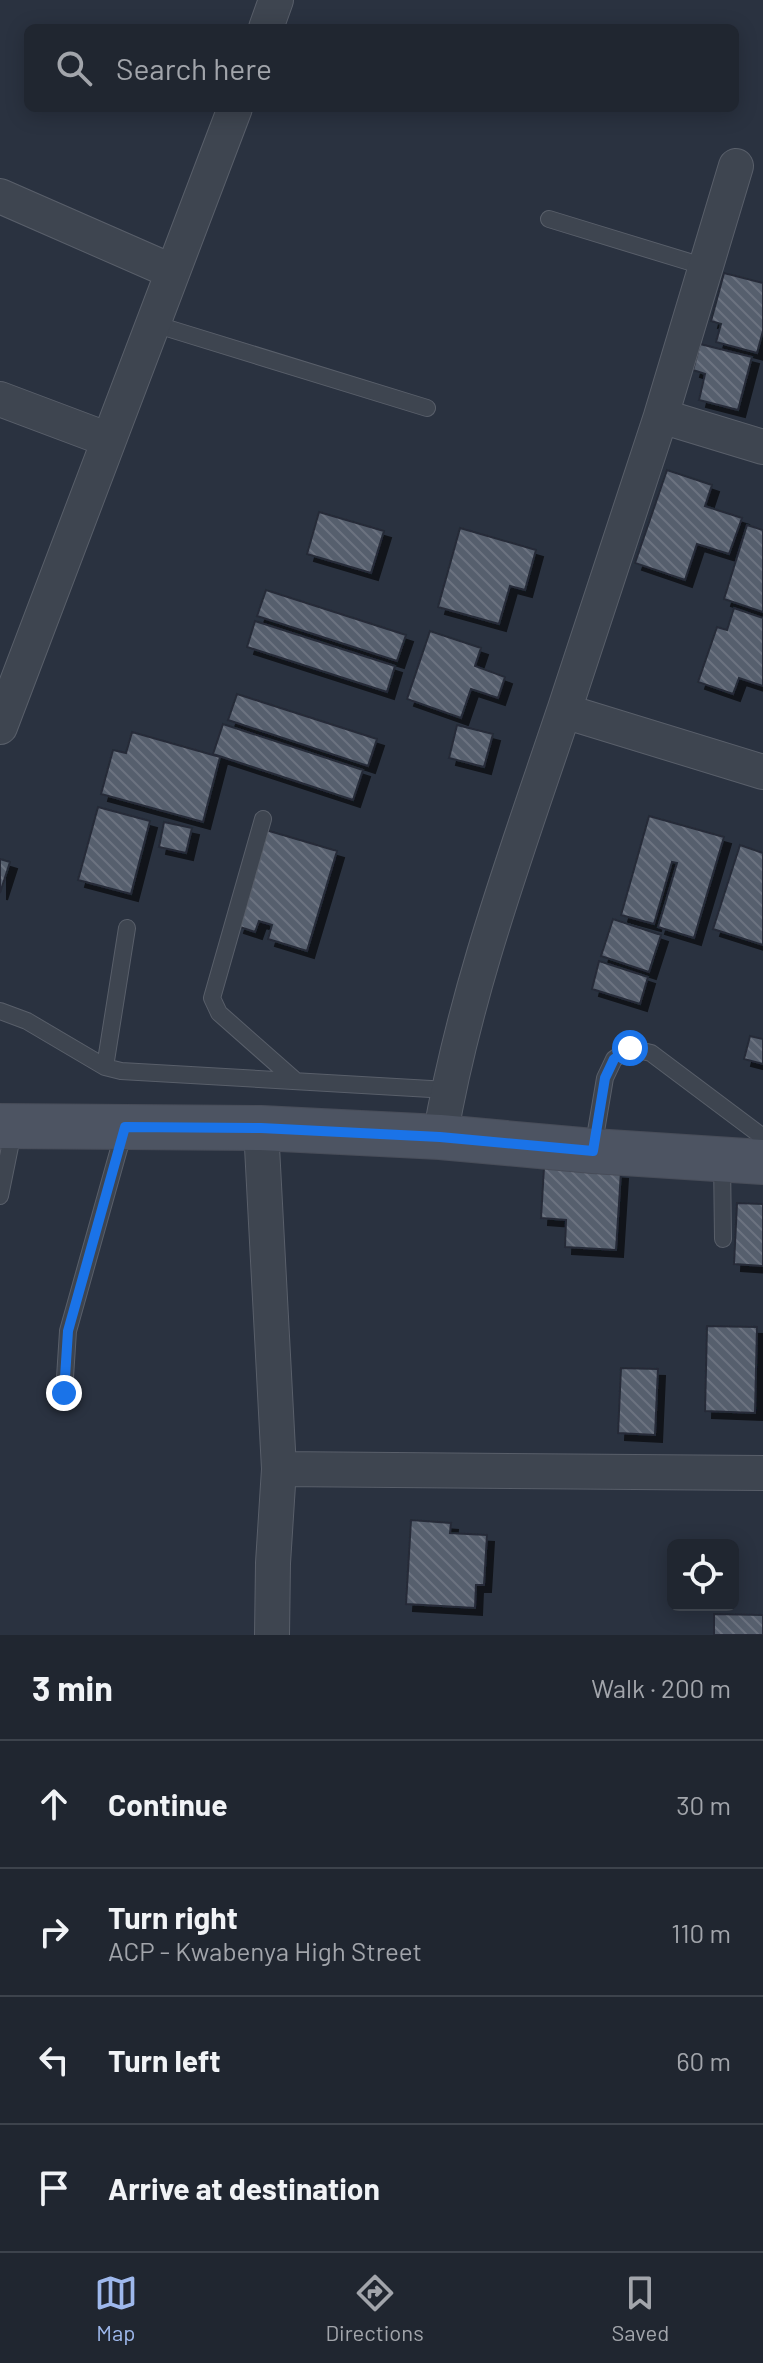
<!DOCTYPE html>
<meta charset="utf-8">
<style>
:root{--surface:#202630;--page:#282e38;--text:#f1f3f6;--muted:#a2a5ab;--line:#3d434c;--accent:#9eb8ec}
body{margin:0;font-family:Barlow,sans-serif;background:var(--page);color:var(--text)}
.controls{position:absolute;right:24px;bottom:24px;display:grid;overflow:hidden;border-radius:12px;box-shadow:0 4px 20px #0003}
.controls button{width:72px;height:72px;display:grid;place-items:center;padding:0;border:0;border-bottom:2px solid var(--line);background:var(--surface);color:var(--text);font:40px sans-serif}
.stop{position:absolute;width:24px;height:24px;margin:-18px;border:6px solid #1a73e8;border-radius:50%;background:#fff}
.stop.end{background:#1a73e8;border-color:#fff;box-shadow:0 2px 8px #0008}
.list{margin:0;padding:0;list-style:none}
h2{display:flex;justify-content:space-between;align-items:center;height:104px;margin:0;padding:0 32px;font-size:34px}
h2 small{font-size:26px;font-weight:400;color:var(--muted)}
.list li{display:grid;grid-template-columns:52px 1fr auto;gap:24px;align-items:center;box-sizing:border-box;height:128px;padding:0 32px;border-top:2px solid var(--line)}
.list b{display:block;font-size:30px;white-space:nowrap}
.list p{margin:0;font-size:26px;white-space:nowrap;color:var(--muted)}
.list em{font-size:26px;font-style:normal;color:var(--muted)}
.icon{flex:none;width:44px;height:44px;fill:none;stroke:currentColor;stroke-width:2;stroke-linecap:round;stroke-linejoin:round}
.map{position:relative;flex:none;width:763px;height:1635px;overflow:hidden}
.search{position:absolute;background:var(--surface);box-shadow:0 4px 20px #0003;left:24px;right:24px;top:24px;height:88px;display:flex;align-items:center;gap:20px;box-sizing:border-box;padding:0 28px;border-radius:12px;color:var(--muted);font-size:30px}
.sheet{height:616px;background:var(--surface)}
nav{display:flex;justify-content:space-around;align-items:center;box-sizing:border-box;height:112px;border-top:2px solid var(--line);background:var(--surface);font-size:22px;color:var(--muted)}
nav a{display:grid;justify-items:center;gap:4px}
nav .on{color:var(--accent)}
.map>svg:first-child{display:block}
.building{fill:url(#building-back-hatch);stroke:#252b37;stroke-width:2;filter:url(#shadow)}
.lines{fill:none;stroke-linecap:round;stroke-linejoin:round}
.lane-casing{stroke:#595f6a;stroke-width:18}
.street-casing{stroke:#595f6a;stroke-width:36}
.secondary-casing{stroke:#484d59;stroke-width:46}
.lane{stroke:#3e4550;stroke-width:16}
.street{stroke:#3e4550;stroke-width:34}
.secondary{stroke:#4d5462;stroke-width:44}
.route{stroke:#1a73e8;stroke-width:10}
</style>
<div class="map">
<svg width="763" height="1635" viewBox="0 0 763 1635">
<defs>
<pattern id="building-back-hatch" width="6" height="6" patternUnits="userSpaceOnUse" patternTransform="scale(2)"><rect width="6" height="6" fill="#565e6d"/><path d="M-1 5l2 2M0 0l6 6M5-1l2 2" fill="none" stroke="#6c7380"/></pattern>
<filter id="shadow"><feDropShadow dx="7" dy="7" stdDeviation="0" flood-color="#0009"/></filter>
</defs>
<rect width="100%" height="100%" fill="#2a3240"/>
<path class="building" d="M724,273L763,283V331L757,353L716,342L721,324L711,321Z
M700,344L752,357L738,410L699,400L705,374L693,370Z
M667,470L712,485L705,506L742,518L729,554L697,544L685,580L635,563Z
M319,512L384,531L371,573L307,554Z
M747,525L763,530V612L724,599Z
M460,528L536,550L525,590L510,586L499,624L438,607Z
M266,590L406,635L397,661L257,616Z
M734,608L763,618V686L739,678L733,694L698,682L717,627L727,630Z
M255,621L395,666L387,692L247,647Z
M430,631L481,648L475,666L505,677L498,698L471,689L461,718L407,699Z
M237,694L377,739L368,766L228,720Z
M223,724L363,770L353,800L213,754Z
M457,725L493,734L484,767L449,758Z
M132,732L220,757L203,822L101,794L113,750L126,753Z
M98,807L150,821L131,894L78,880Z
M649,816L724,837L694,938L658,927L677,863L672,862L654,924L621,915Z
M164,822L192,828L186,853L159,847Z
M266,830L337,851L307,951L268,939L272,925L259,921L255,932L237,926Z
M740,845L763,853V945L713,929Z
M0,859L10,862L0,893Z
M613,919L661,935L649,972L601,956Z
M599,961L648,977L640,1004L592,989Z
M750,1036L763,1039V1064L744,1059Z
M544,1167L621,1172L616,1250L565,1247L566,1220L541,1218Z
M737,1203L763,1204V1266L734,1264Z
M707,1326L757,1327L755,1413L705,1411Z
M621,1368L658,1369L655,1435L618,1433Z
M411,1520L451,1523L450,1533L487,1535L484,1585H476L475,1608L406,1604Z
M714,1614L763,1615V1635H714Z"/>
<g class="lines">
<g class="lane-casing">
<path id="lane" d="M549,219L706,267
M154,324L427,408
M263,819L212,998L219,1013L296,1081
M0,1011L27,1021L105,1067L121,1071L448,1090
M105,1067L127,928
M593,1149L605,1078L614,1059L630,1048L651,1053L763,1137
M722,1160L723,1239
M0,1196L14,1127
M64,1393L68,1331L124,1131"/>
</g>
<g class="street-casing">
<path id="street" d="M266,28L276,0
M0,196L171,271
M0,399L109,440
M661,416L736,166
M763,447L661,416L564,711L763,772
M0,727L235,108
M261,1128L279,1469L273,1563L272,1635
M440,1137C465,991 517,851 564,711
M279,1469L763,1473"/>
</g>
<g class="secondary-casing">
<path id="secondary" d="M0,1126L261,1128L440,1137L593,1151L763,1162"/>
</g>
<use href="#lane" class="lane"/>
<use href="#street" class="street"/>
<use href="#secondary" class="secondary"/>
</g>
<g class="lines">
<path class="route" d="M64,1393L68,1331L125,1127L261,1128L440,1137L593,1151L605,1078L614,1059L630,1048"/>
</g>
</svg>
<div class="controls">
<button><svg class="icon" aria-label="locate" viewBox="0 0 24 24"><circle cx="12" cy="12" r="6"/><path d="M12 2v4M12 18v4M2 12h4M18 12h4"/></svg></button>
</div>
<div class="stop" style="left:630px;top:1048px"></div>
<div class="stop end" style="left:64px;top:1393px"></div>
<div class="search"><svg class="icon" aria-label="search" viewBox="0 0 24 24"><circle cx="10" cy="10" r="6"/><path d="M15 15l6 6"/></svg>Search here</div>
</div>
<section class="sheet">
<h2>3 min<small>Walk · 200 m</small></h2>
<ul class="list">
<li><svg class="icon" aria-label="ahead" viewBox="0 0 24 24"><path d="M12 20V5M6 11l6-6 6 6"/></svg><div><b>Continue</b></div><em>30 m</em></li>
<li><svg class="icon" aria-label="right" viewBox="0 0 24 24"><path d="M7 20v-9h11M14 6l5 5-5 5"/></svg><div><b>Turn right</b><p>ACP - Kwabenya High Street</p></div><em>110 m</em></li>
<li><svg class="icon" aria-label="left" viewBox="0 0 24 24"><path d="M17 20v-9H6M10 6l-5 5 5 5"/></svg><div><b>Turn left</b></div><em>60 m</em></li>
<li><svg class="icon" aria-label="arrive" viewBox="0 0 24 24"><path d="M6 21V4h12l-3 4 3 4H6"/></svg><div><b>Arrive at destination</b></div></li>
</ul>
</section>
<nav>
<a class="on"><svg class="icon" aria-label="map" viewBox="0 0 24 24"><path d="M3 6l6-2 6 2 6-2v14l-6 2-6-2-6 2zM9 4v14M15 6v14"/></svg>Map</a>
<a><svg class="icon" aria-label="directions" viewBox="0 0 24 24"><path d="M12 3l9 9-9 9-9-9zM9 14v-3h6M13 9l2 2-2 2"/></svg>Directions</a>
<a><svg class="icon" aria-label="saved" viewBox="0 0 24 24"><path d="M7 4h10v16l-5-4-5 4z"/></svg>Saved</a>
</nav>
